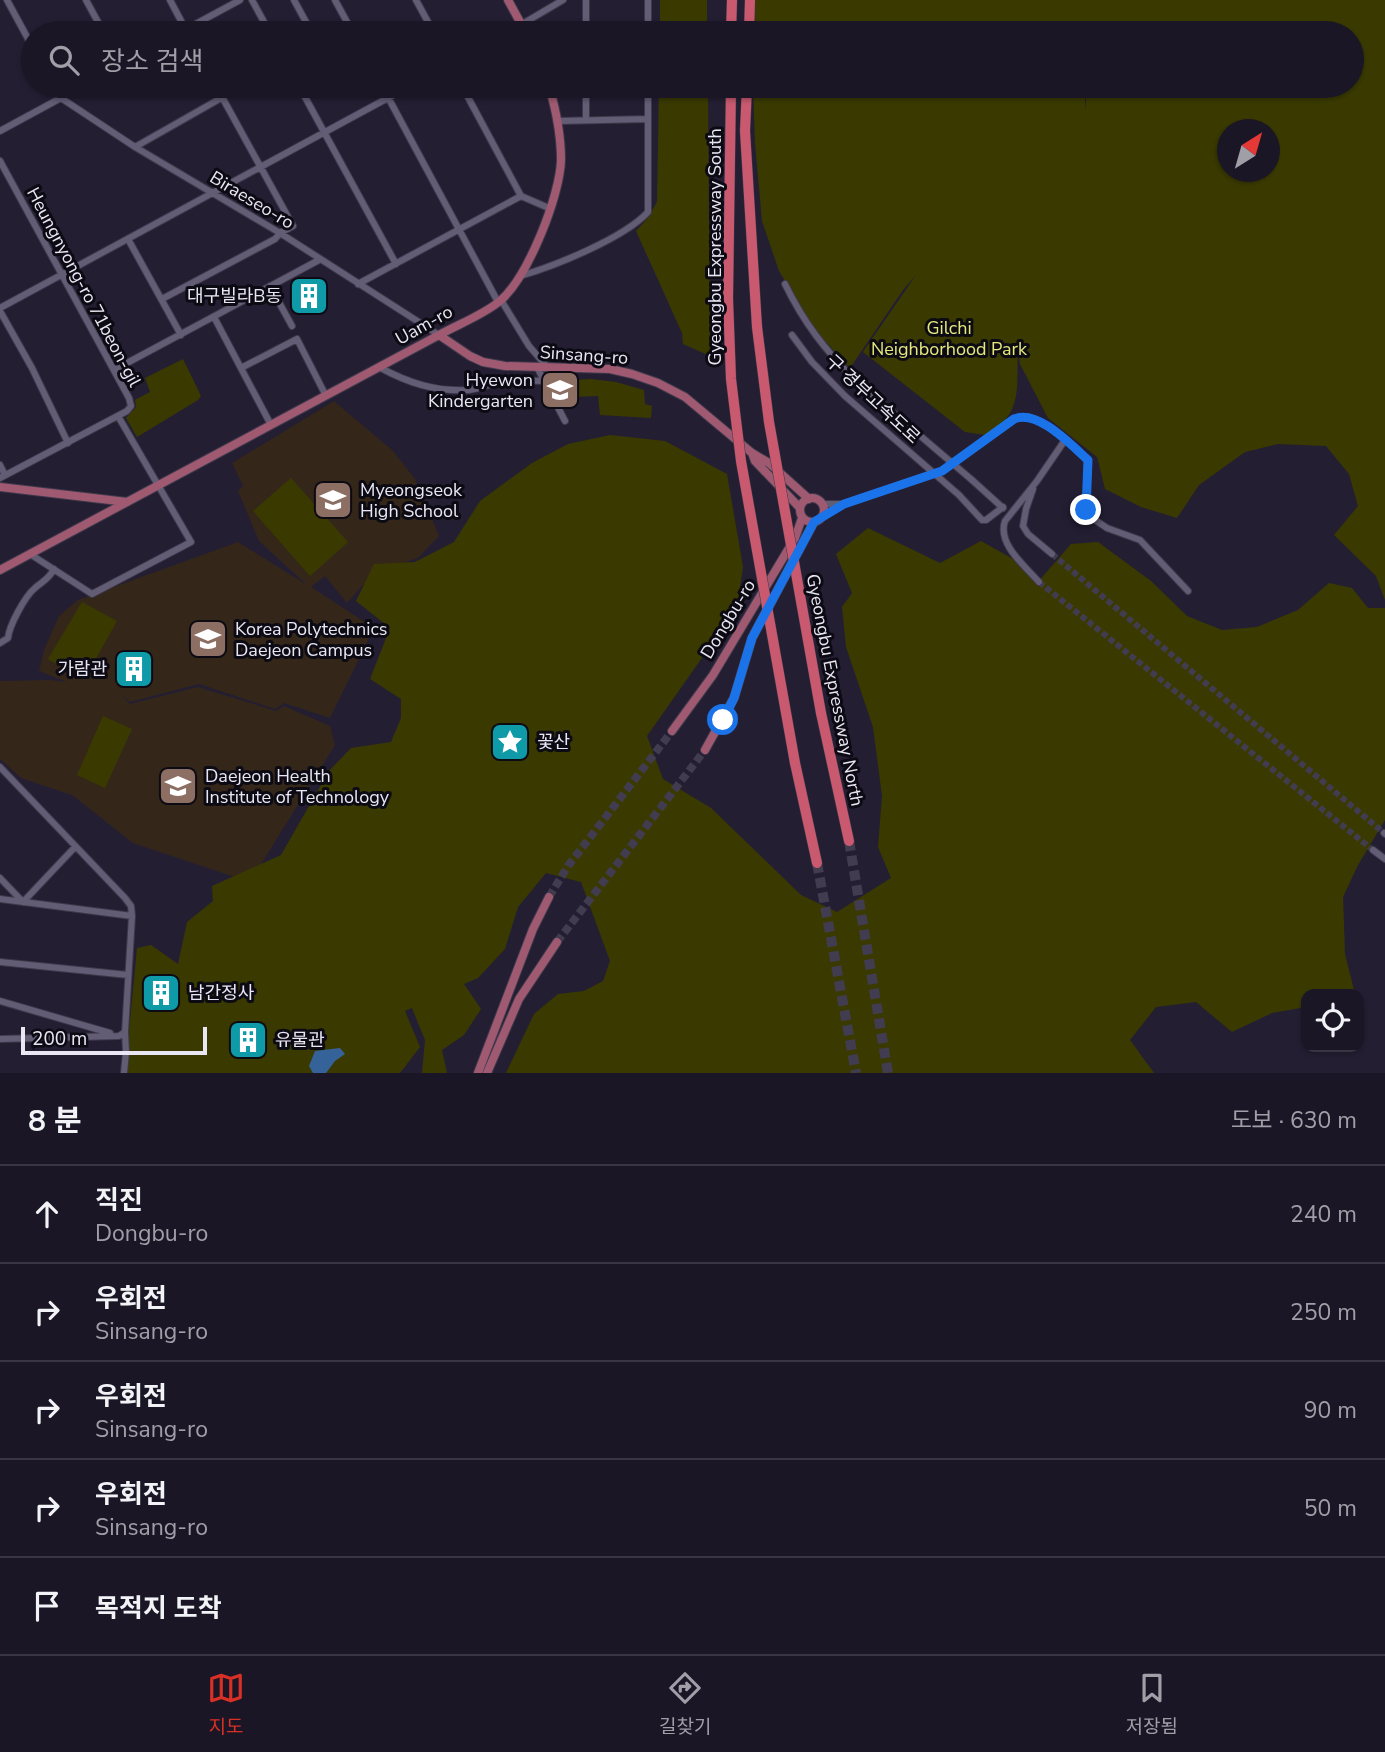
<!DOCTYPE html>
<html lang="ko">
<meta charset="utf-8">
<style>
:root{--surface:#1b1626;--page:#241f2e;--text:#f1f3f6;--muted:#a09fa7;--line:#393543;--accent:#d93025}
body{margin:0;font-family:"Nunito Sans","Noto Sans KR",sans-serif;background:var(--page);color:var(--text)}
.controls{position:absolute;right:21px;bottom:21px;display:grid;overflow:hidden;border-radius:14px;box-shadow:0 2px 5px #0004}
.controls button{width:63px;height:63px;display:grid;place-items:center;padding:0;border:0;border-bottom:2px solid var(--line);background:var(--surface);color:var(--text);font:35px sans-serif}
.compass{position:absolute;left:1217px;top:119px;width:63px;height:63px;border-radius:50%;background:var(--surface);box-shadow:0 2px 5px #0004;rotate:37deg}
.scale{position:absolute;left:21px;bottom:18px;width:186px;box-sizing:border-box;padding-left:7px;border:4px solid #eae7f5;border-top:0;font-size:19px;line-height:24px;white-space:nowrap;color:#eae7f5;-webkit-text-stroke:5px #0c0a13;paint-order:stroke}
.stop{position:absolute;width:21px;height:21px;margin:-16px;border:5px solid #1a73e8;border-radius:50%;background:#fff}
.stop.end{background:#1a73e8;border-color:#fff;box-shadow:0 2px 7px #0008}
.list{margin:0;padding:0;list-style:none}
h2{display:flex;justify-content:space-between;align-items:center;height:91px;margin:0;padding:0 28px;font-size:30px}
h2 small{font-size:23px;font-weight:400;color:var(--muted)}
.list li{display:grid;grid-template-columns:46px 1fr auto;gap:21px;align-items:center;box-sizing:border-box;height:98px;padding:0 28px;border-top:2px solid var(--line)}
.list b{display:block;font-size:26px;white-space:nowrap}
.list p{margin:0;font-size:23px;white-space:nowrap;color:var(--muted)}
.list em{font-size:23px;font-style:normal;color:var(--muted)}
.icon{flex:none;width:38px;height:38px;fill:none;stroke:currentColor;stroke-width:2;stroke-linecap:round;stroke-linejoin:round}
.map{position:relative;flex:none;width:1385px;height:1073px;overflow:hidden}
.search{position:absolute;background:var(--surface);box-shadow:0 2px 5px #0004;left:21px;right:21px;top:21px;height:77px;display:flex;align-items:center;gap:18px;box-sizing:border-box;padding:0 24px;border-radius:38px;color:var(--muted);font-size:26px}
.sheet{height:581px;background:var(--surface)}
nav{display:flex;justify-content:space-around;align-items:center;box-sizing:border-box;height:98px;border-top:2px solid var(--line);background:var(--surface);font-size:19px;color:var(--muted)}
nav a{display:grid;justify-items:center;gap:4px}
nav .on{color:var(--accent)}
.map>svg:first-child{display:block}
.education{fill:#34271a}
.green{fill:#3a3a00;fill-rule:evenodd}
.water{fill:#356299}
.lines{fill:none;stroke-linecap:round;stroke-linejoin:round}
.minor-tunnel{stroke:#423c50;stroke-width:6;stroke-dasharray:6 3;stroke-linecap:butt}
.major-tunnel{stroke:#423c50;stroke-width:8;stroke-dasharray:8 4;stroke-linecap:butt}
.highway-tunnel{stroke:#423c50;stroke-width:10;stroke-dasharray:10 5;stroke-linecap:butt}
.minor-casing{stroke:#3e394a;stroke-width:8}
.major-casing{stroke:#3e394a;stroke-width:10}
.highway-casing{stroke:#3e394a;stroke-width:11}
.minor{stroke:#625c75;stroke-width:6}
.major{stroke:#9f5a71;stroke-width:8}
.highway{stroke:#c8596e;stroke-width:10}
.minor-bridge-casing{stroke:#3e394a;stroke-width:8;stroke-linecap:butt}
.highway-bridge-casing{stroke:#3e394a;stroke-width:11;stroke-linecap:butt}
.minor-bridge{stroke:#625c75;stroke-width:6}
.highway-bridge{stroke:#c8596e;stroke-width:10}
.route{stroke:#1a73e8;stroke-width:9}
.labels{text-anchor:middle;stroke-width:6;stroke-linejoin:round;paint-order:stroke}
.street-label{font-size:18px;fill:#eae7f5;stroke:#0c0a13}
.poi-label{font-size:18px;fill:#eae7f5;stroke:#0c0a13;text-anchor:start}
.park-label{font-size:18px;fill:#e5e87c;stroke:#0c0a13}
</style>
<div class="map">
<svg width="1385" height="1073" viewBox="0 0 1385 1073">
<rect width="100%" height="100%" fill="#241e33"/>
<path class="education" d="M334,401L393,451L415,479L439,536L418,558L390,567L381,565L347,603L325,576L311,587L374,628L330,718L284,703L275,709L199,684L130,702L120,693L130,704L198,687L276,711L284,706L330,726L335,745L250,882L133,843L72,795L21,778L0,759V681L50,680L67,682L39,671L44,650L59,616L78,600L238,542L307,585L259,541L238,491L243,486L232,463Z"/>
<path class="green" d="M660,0H707V33H660Z
M755,0H1385V600L1376,576L1334,535L1358,506L1349,474L1326,446L1278,444L1245,452L1199,485L1177,518L1141,507L1105,489L1097,457L1048,418L1020,364L1018,351C1016,387 1024,415 985,435L965,432L863,352L916,275L903,290L850,368L814,329L779,271L762,221L755,143L753,86H1084L1086,112V86H1352V33H754ZM1228,130H1270V172H1228Z
M659,86H708L710,356L683,344L682,333L636,231L647,219L657,202Z
M183,359L201,396L198,400L137,437L126,418L136,407L135,400L150,392L145,378Z
M591,379L616,382L644,390L645,404L652,406L651,418L600,415L598,396L574,397V380Z
M610,435L665,441L727,474L743,567L737,608L647,736L663,779L711,808L801,895L837,912L891,878L878,847L882,796L873,727L846,647L842,607L852,593L836,554L868,528L940,563L981,541L1013,559L1037,583L1071,544L1098,542L1151,581L1187,616L1222,630L1257,627L1298,610L1329,583L1352,588L1368,608H1385V820L1358,865L1343,897L1345,954L1355,994H1306V1007L1272,1013L1232,1032L1196,1002L1156,1007L1130,1040L1154,1073H506L534,1014L558,994L584,991L603,981L610,961L581,882L546,873L518,907L505,949L478,978L464,984L481,1009L464,1035L442,1050L447,1073H422L425,1040L412,1008L405,1011L420,1047L400,1073H125L137,948L151,945L178,964L187,922L213,901L212,886L281,855L329,771L351,748L391,742L401,718V699L370,679L390,628L356,601L374,564L415,562L454,542L480,501L532,463L568,444Z
M291,478L348,542L310,576L253,511Z
M82,602L117,621L84,680L48,659Z
M103,716L132,729L105,788L77,775Z"/>
<path class="water" d="M340,1048L345,1054L335,1061L326,1073H313L309,1066L315,1051Z"/>
<g class="lines">
<path class="minor-tunnel" d="M1052,554L1384,833
M1039,582L1373,850"/>
<path class="major-tunnel" d="M549,897L568,866L672,731
M557,942L705,750"/>
<path class="highway-tunnel" d="M849,841L888,1073
M817,863L856,1073"/>
<g class="minor-casing">
<path id="minor" d="M7,0L33,48
M86,0L104,33
M170,0L187,32
M252,0L270,33
M294,0L312,33
M335,0L353,33
M416,0L434,33
M586,0V33
M648,0V33
M179,33L240,0
M507,33L563,0
M54,86L61,98L135,147L280,233L439,335
M299,86L396,264
M382,86L498,302
M462,86L521,196L551,209
M586,86V120
M559,121L648,119
M0,131L83,86
M135,147L223,97
M0,161L129,398L131,406L127,411L0,478
M128,239L181,335
M520,276C555,266 624,238 648,212V86
M358,284L521,196
M785,284C804,323 825,350 856,381
M270,286L292,326
M162,299L275,239L280,233L293,226L216,86
M501,300L529,346L548,368
M0,308L410,86
M0,311L32,368L68,443
M214,317L271,425
M792,335L812,362L845,396
M379,367C408,383 436,392 469,390C478,389 487,385 496,383C513,381 529,380 545,381
M537,367L565,421
M241,368L297,339L326,396
M114,370L319,260
M0,465L5,475
M972,480L1003,508
M1033,489L1026,509L1023,526L1028,534L1052,554
M959,495L982,520H986L1003,507
M822,504H844L942,471L1014,419C1038,409 1071,445 1088,460L1086,510L1092,518L1107,528L1140,540L1188,591
M822,516L844,504
M30,554L92,594L191,542L118,416
M1039,582C1025,566 997,544 1005,521L1037,481L1065,440
M0,643L8,638C9,626 25,596 35,588C43,581 49,579 54,569
M0,767L125,898L131,906L132,916L125,1032L119,1036L0,1039
M1384,833L1385,834
M1373,850L1385,859
M0,878L23,902L75,847
M0,899L132,916
M0,962L128,975
M0,1001L110,1033
M124,1073L126,1052L125,1032"/>
</g>
<g class="major-casing">
<path id="major" d="M508,0L526,33
M439,335L470,356L483,362L505,366L610,369L632,374L658,383L685,397L752,453L769,463L809,499
M752,453L755,461L800,508
M0,487L127,502
M800 510a12 12 0 1 1 24 0a12 12 0 1 1-24 0Z
M0,570L439,335C459,324 483,315 500,301C528,277 560,196 561,160C561,134 556,110 549,86
M672,731L713,675L795,538L802,518
M705,750L734,698L752,638L814,522
M478,1073L533,929L549,897
M487,1073L519,999L557,942"/>
</g>
<g class="highway-casing">
<path id="highway" d="M731,33L732,0
M749,33L750,0
M747,86L745,131L757,327
M728,299L731,86
M821,713L849,841
M795,763L817,863"/>
</g>
<use href="#minor" class="minor"/>
<use href="#major" class="major"/>
<use href="#highway" class="highway"/>
<g class="minor-bridge-casing">
<path id="minor-bridge" d="M856,381L972,480
M845,396L959,495"/>
</g>
<g class="highway-bridge-casing">
<path id="highway-bridge" d="M728,299L731,379L741,461L795,763
M757,327L769,422L821,713"/>
</g>
<use href="#minor-bridge" class="minor-bridge"/>
<use href="#highway-bridge" class="highway-bridge"/>
</g>
<g class="lines">
<path class="route" d="M723,720L734,698L752,638L814,522L844,504L942,471L1014,419C1038,409 1071,445 1088,460L1086,510"/>
</g>
<defs>
<g id="building-square" transform="scale(2.0125)"><rect x="-9" y="-9" width="18" height="18" rx="4" fill="#0f9aa8" stroke="#0c0a13"/><path d="M-4-6H4V6H1V3H-1V6H-4ZM-2.5-4.3h1.7v1.8h-1.7ZM.8-4.3h1.7v1.8H.8ZM-2.5-1h1.7V.8h-1.7ZM.8-1h1.7V.8H.8Z" fill="#fff"/></g>
<g id="school-square" transform="scale(2.0125)"><rect x="-9" y="-9" width="18" height="18" rx="4" fill="#8d6e63" stroke="#0c0a13"/><path d="M0-5L7-2L0 1L-7-2ZM-4 1L0 2.5L4 1V4Q0 6-4 4Z" fill="#fff"/></g>
<g id="sight-square" transform="scale(2.0125)"><rect x="-9" y="-9" width="18" height="18" rx="4" fill="#0f9aa8" stroke="#0c0a13"/><path d="M0-6L1.8-2.2L6-1.7L2.9 1.2L3.7 5.4L0 3.3L-3.7 5.4L-2.9 1.2L-6-1.7L-1.8-2.2Z" fill="#fff"/></g>
<g id="university-square" transform="scale(2.0125)"><rect x="-9" y="-9" width="18" height="18" rx="4" fill="#8d6e63" stroke="#0c0a13"/><path d="M0-5L7-2L0 1L-7-2ZM-4 1L0 2.5L4 1V4Q0 6-4 4Z" fill="#fff"/></g>
</defs>
<g fill-rule="evenodd">
<use href="#building-square" x="309" y="296"/>
<use href="#school-square" x="560" y="390"/>
<use href="#school-square" x="333" y="500"/>
<use href="#school-square" x="208" y="639"/>
<use href="#building-square" x="134" y="669"/>
<use href="#sight-square" x="510" y="742"/>
<use href="#university-square" x="178" y="786"/>
<use href="#building-square" x="161" y="993"/>
<use href="#building-square" x="248" y="1040"/>
</g>
<g class="labels">
<g class="street-label">
<text transform="translate(252 200) rotate(31)" y="6">Biraeseo-ro</text>
<text transform="translate(715 247) rotate(-90)" y="6">Gyeongbu Expressway South</text>
<text transform="translate(84 287) rotate(62)" y="6">Heungnyong-ro 71beon-gil</text>
<text transform="translate(424 325) rotate(-29)" y="6">Uam-ro</text>
<text transform="translate(584 355) rotate(4)" y="6">Sinsang-ro</text>
<text transform="translate(873 399) rotate(43)" y="6">구 경부고속도로</text>
<text transform="translate(728 619) rotate(-59)" y="6">Dongbu-ro</text>
<text transform="translate(835 690) rotate(79)" y="6">Gyeongbu Expressway North</text>
</g>
<g class="poi-label">
<text x="282" y="302" text-anchor="end">대구빌라B동</text>
<text x="533" y="386" text-anchor="end">Hyewon<tspan x="533" dy="21">Kindergarten</tspan></text>
<text x="360" y="496">Myeongseok<tspan x="360" dy="21">High School</tspan></text>
<text x="235" y="635">Korea Polytechnics<tspan x="235" dy="21">Daejeon Campus</tspan></text>
<text x="107" y="675" text-anchor="end">가람관</text>
<text x="537" y="748">꽃산</text>
<text x="205" y="782">Daejeon Health<tspan x="205" dy="21">Institute of Technology</tspan></text>
<text x="188" y="999">남간정사</text>
<text x="275" y="1046">유물관</text>
</g>
<g class="park-label">
<text x="949" y="334">Gilchi<tspan x="949" dy="21">Neighborhood Park</tspan></text>
</g>
</g>
</svg>
<div class="controls">
<button><svg class="icon" aria-label="locate" viewBox="0 0 24 24"><circle cx="12" cy="12" r="6"/><path d="M12 2v4M12 18v4M2 12h4M18 12h4"/></svg></button>
</div>
<svg class="compass" viewBox="-18 -18 36 36"><path d="M0-13l5 13h-10z" fill="#e53935"/><path d="M0 13l5-13h-10z" fill="#a09fa7"/></svg>
<div class="scale">200 m</div>
<div class="stop" style="left:723px;top:720px"></div>
<div class="stop end" style="left:1086px;top:510px"></div>
<div class="search"><svg class="icon" aria-label="search" viewBox="0 0 24 24"><circle cx="10" cy="10" r="6"/><path d="M15 15l6 6"/></svg>장소 검색</div>
</div>
<section class="sheet">
<h2>8 분<small>도보 · 630 m</small></h2>
<ul class="list">
<li><svg class="icon" aria-label="ahead" viewBox="0 0 24 24"><path d="M12 20V5M6 11l6-6 6 6"/></svg><div><b>직진</b><p>Dongbu-ro</p></div><em>240 m</em></li>
<li><svg class="icon" aria-label="right" viewBox="0 0 24 24"><path d="M7 20v-9h11M14 6l5 5-5 5"/></svg><div><b>우회전</b><p>Sinsang-ro</p></div><em>250 m</em></li>
<li><svg class="icon" aria-label="right" viewBox="0 0 24 24"><path d="M7 20v-9h11M14 6l5 5-5 5"/></svg><div><b>우회전</b><p>Sinsang-ro</p></div><em>90 m</em></li>
<li><svg class="icon" aria-label="right" viewBox="0 0 24 24"><path d="M7 20v-9h11M14 6l5 5-5 5"/></svg><div><b>우회전</b><p>Sinsang-ro</p></div><em>50 m</em></li>
<li><svg class="icon" aria-label="arrive" viewBox="0 0 24 24"><path d="M6 21V4h12l-3 4 3 4H6"/></svg><div><b>목적지 도착</b></div></li>
</ul>
</section>
<nav>
<a class="on"><svg class="icon" aria-label="map" viewBox="0 0 24 24"><path d="M3 6l6-2 6 2 6-2v14l-6 2-6-2-6 2zM9 4v14M15 6v14"/></svg>지도</a>
<a><svg class="icon" aria-label="directions" viewBox="0 0 24 24"><path d="M12 3l9 9-9 9-9-9zM9 14v-3h6M13 9l2 2-2 2"/></svg>길찾기</a>
<a><svg class="icon" aria-label="saved" viewBox="0 0 24 24"><path d="M7 4h10v16l-5-4-5 4z"/></svg>저장됨</a>
</nav>
